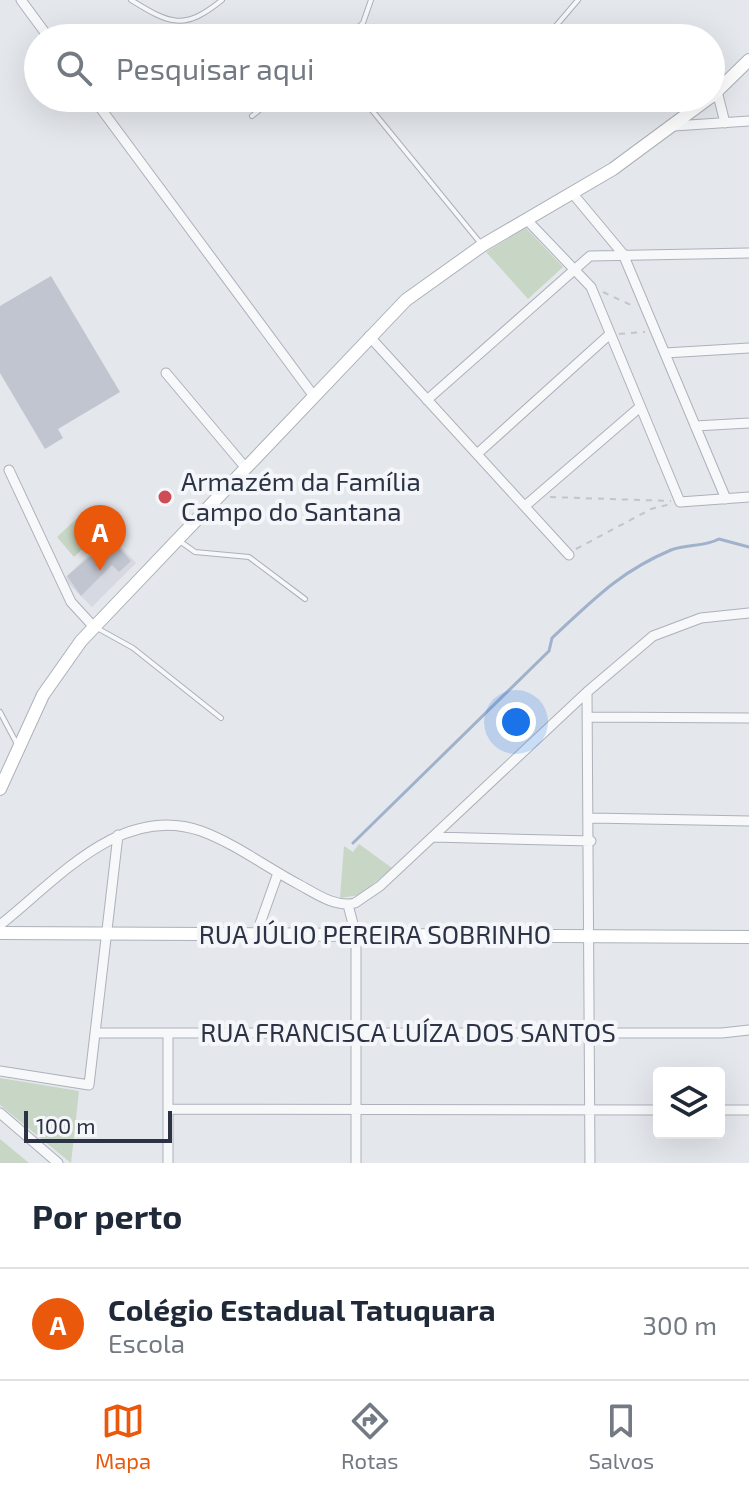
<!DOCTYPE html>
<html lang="pt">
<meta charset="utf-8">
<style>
:root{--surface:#fff;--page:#f2f2f3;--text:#1f2937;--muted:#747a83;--line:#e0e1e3;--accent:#ea580c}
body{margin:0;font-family:"Exo 2",sans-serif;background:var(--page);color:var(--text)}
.controls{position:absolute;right:24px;bottom:24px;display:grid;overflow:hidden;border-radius:8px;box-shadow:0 8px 32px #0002}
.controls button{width:72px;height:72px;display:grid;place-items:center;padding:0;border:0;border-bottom:2px solid var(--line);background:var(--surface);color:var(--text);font:40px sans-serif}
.scale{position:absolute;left:24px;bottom:20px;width:148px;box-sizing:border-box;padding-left:8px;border:4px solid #2b3345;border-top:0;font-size:22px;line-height:28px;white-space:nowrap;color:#2b3345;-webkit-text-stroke:6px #f4f6f9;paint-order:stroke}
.you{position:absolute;left:516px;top:722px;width:28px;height:28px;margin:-20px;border:6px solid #fff;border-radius:50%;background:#1a73e8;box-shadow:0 0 0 12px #1a73e833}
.badge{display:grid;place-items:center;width:52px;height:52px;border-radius:50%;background:var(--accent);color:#fff;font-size:26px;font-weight:700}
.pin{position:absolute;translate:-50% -66px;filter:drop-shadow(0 2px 4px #0008)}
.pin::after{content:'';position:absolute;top:42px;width:28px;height:24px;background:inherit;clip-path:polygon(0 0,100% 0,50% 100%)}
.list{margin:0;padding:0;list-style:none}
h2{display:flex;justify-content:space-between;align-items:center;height:104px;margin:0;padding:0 32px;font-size:34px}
h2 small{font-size:26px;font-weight:400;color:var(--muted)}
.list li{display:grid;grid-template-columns:52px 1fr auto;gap:24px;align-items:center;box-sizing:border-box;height:112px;padding:0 32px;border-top:2px solid var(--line)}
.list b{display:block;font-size:30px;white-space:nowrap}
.list p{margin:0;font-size:26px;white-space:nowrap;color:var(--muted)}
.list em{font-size:26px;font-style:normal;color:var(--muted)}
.icon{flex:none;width:44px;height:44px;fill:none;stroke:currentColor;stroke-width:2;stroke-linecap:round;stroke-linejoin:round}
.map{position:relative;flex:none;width:749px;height:1163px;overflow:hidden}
.search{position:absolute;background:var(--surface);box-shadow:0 8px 32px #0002;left:24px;right:24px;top:24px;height:88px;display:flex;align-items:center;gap:20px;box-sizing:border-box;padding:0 28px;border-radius:44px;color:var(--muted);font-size:30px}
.sheet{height:216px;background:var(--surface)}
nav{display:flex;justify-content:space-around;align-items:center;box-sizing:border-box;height:112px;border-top:2px solid var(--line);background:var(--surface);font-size:22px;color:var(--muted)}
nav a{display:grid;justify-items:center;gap:4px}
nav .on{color:var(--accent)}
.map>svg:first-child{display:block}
.built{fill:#d6d9e1}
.green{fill:#c8d6c5}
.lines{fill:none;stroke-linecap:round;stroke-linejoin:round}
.stream{stroke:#a0b2cb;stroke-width:3}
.building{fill:#c1c5cf}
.service-casing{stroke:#acb1ba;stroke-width:6}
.minor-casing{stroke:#acb1ba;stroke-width:11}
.secondary-casing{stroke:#acb1ba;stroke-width:14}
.path{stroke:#c2c5cb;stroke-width:2;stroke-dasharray:6 6;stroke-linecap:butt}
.service{stroke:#f7f8fa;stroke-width:4}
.minor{stroke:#f7f8fa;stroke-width:9}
.secondary{stroke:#fff;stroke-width:12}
.poi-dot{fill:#cf4b56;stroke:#f4f6f9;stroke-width:3}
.labels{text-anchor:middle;stroke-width:8;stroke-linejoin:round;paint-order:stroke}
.poi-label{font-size:26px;fill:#2b3345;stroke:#f4f6f9;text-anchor:start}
.street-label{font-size:26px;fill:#2b3345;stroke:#f4f6f9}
</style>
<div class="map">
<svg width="749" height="1163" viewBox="0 0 749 1163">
<rect width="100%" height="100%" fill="#e4e7ec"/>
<path class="built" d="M109,534L136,563L92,607L64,579Z"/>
<path class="green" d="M526,228L563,267L528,299L486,252Z
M87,509L101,531L74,557L57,537Z
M359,844L392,868L360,895L340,898L344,846L353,852Z
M0,1078L79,1091L71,1163L0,1105Z
M0,1139L29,1163H0Z"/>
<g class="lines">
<path class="stream" d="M353,843L549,651L552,638C593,600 619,572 671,550C687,544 704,547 719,539L749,547"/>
</g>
<path class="building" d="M51,276L120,392L58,429L63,438L45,449L0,373V306Z
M111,539L131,561L119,572L112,565L81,596L67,576Z"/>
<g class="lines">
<g class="service-casing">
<path id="service" d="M131,0C170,24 184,31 222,0
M555,27L578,0
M346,38L363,23L371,0
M362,98L482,245
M252,116L274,98
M181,542L195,552L249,557L305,599
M97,628L133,648L221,718
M0,712L17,744"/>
</g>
<g class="minor-casing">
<path id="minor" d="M21,0L49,38
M717,91L725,123
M93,98L313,395
M674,126L749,121
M573,194L623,254L726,499
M527,220L591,287L680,502L749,497
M369,336L569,555
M665,353L749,348
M166,373L245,467
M427,400L590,256L749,253
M695,426L749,423
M477,454L610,334
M9,470L71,602L93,626
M525,506L640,407
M587,692L590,1163
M590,717L749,718
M591,818L749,821
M433,837L591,841
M348,905L356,935V1163
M0,925C57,880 121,803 201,831C234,843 266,867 298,884C315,893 335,908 355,903L380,886L587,692L653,636L701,618L749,613
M256,935L278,873
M95,1033H722L749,1030
M0,1071L89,1085L118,835
M168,1109L659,1110
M719,1110H749
M0,1113L58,1163
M168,1163V1033"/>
</g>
<g class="secondary-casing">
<path id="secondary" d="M711,97L749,60
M0,789L43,695L81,641L406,300L483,245L613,169L709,98
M0,933L749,937"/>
</g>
<path class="path" d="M603,292L633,306
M619,334L645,332
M550,497L671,501
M576,549L651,509L671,504"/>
<use href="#service" class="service"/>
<use href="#minor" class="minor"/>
<use href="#secondary" class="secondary"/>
</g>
<circle class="poi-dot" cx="165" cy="497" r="8"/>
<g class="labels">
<g class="poi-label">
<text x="181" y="491">Armazém da Família<tspan x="181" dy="30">Campo do Santana</tspan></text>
</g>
<g class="street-label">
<text x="375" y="944">RUA JÚLIO PEREIRA SOBRINHO</text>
<text x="408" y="1042">RUA FRANCISCA LUÍZA DOS SANTOS</text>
</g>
</g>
</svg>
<div class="controls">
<button><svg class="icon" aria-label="layers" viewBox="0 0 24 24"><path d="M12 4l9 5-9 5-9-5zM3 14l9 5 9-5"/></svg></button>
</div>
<div class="scale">100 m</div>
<div class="you"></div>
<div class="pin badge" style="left:100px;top:571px">A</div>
<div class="search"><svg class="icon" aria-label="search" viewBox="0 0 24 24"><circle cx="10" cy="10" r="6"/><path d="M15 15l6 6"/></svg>Pesquisar aqui</div>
</div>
<section class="sheet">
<h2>Por perto<small></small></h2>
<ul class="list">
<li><span class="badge">A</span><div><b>Colégio Estadual Tatuquara</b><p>Escola</p></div><em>300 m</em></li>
</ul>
</section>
<nav>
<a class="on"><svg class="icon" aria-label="map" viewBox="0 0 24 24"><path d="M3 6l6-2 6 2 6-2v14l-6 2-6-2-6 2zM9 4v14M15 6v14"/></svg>Mapa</a>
<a><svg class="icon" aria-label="directions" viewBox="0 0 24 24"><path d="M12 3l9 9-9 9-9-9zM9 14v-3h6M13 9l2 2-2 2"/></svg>Rotas</a>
<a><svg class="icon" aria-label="saved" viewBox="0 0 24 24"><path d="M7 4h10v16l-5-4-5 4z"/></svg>Salvos</a>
</nav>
